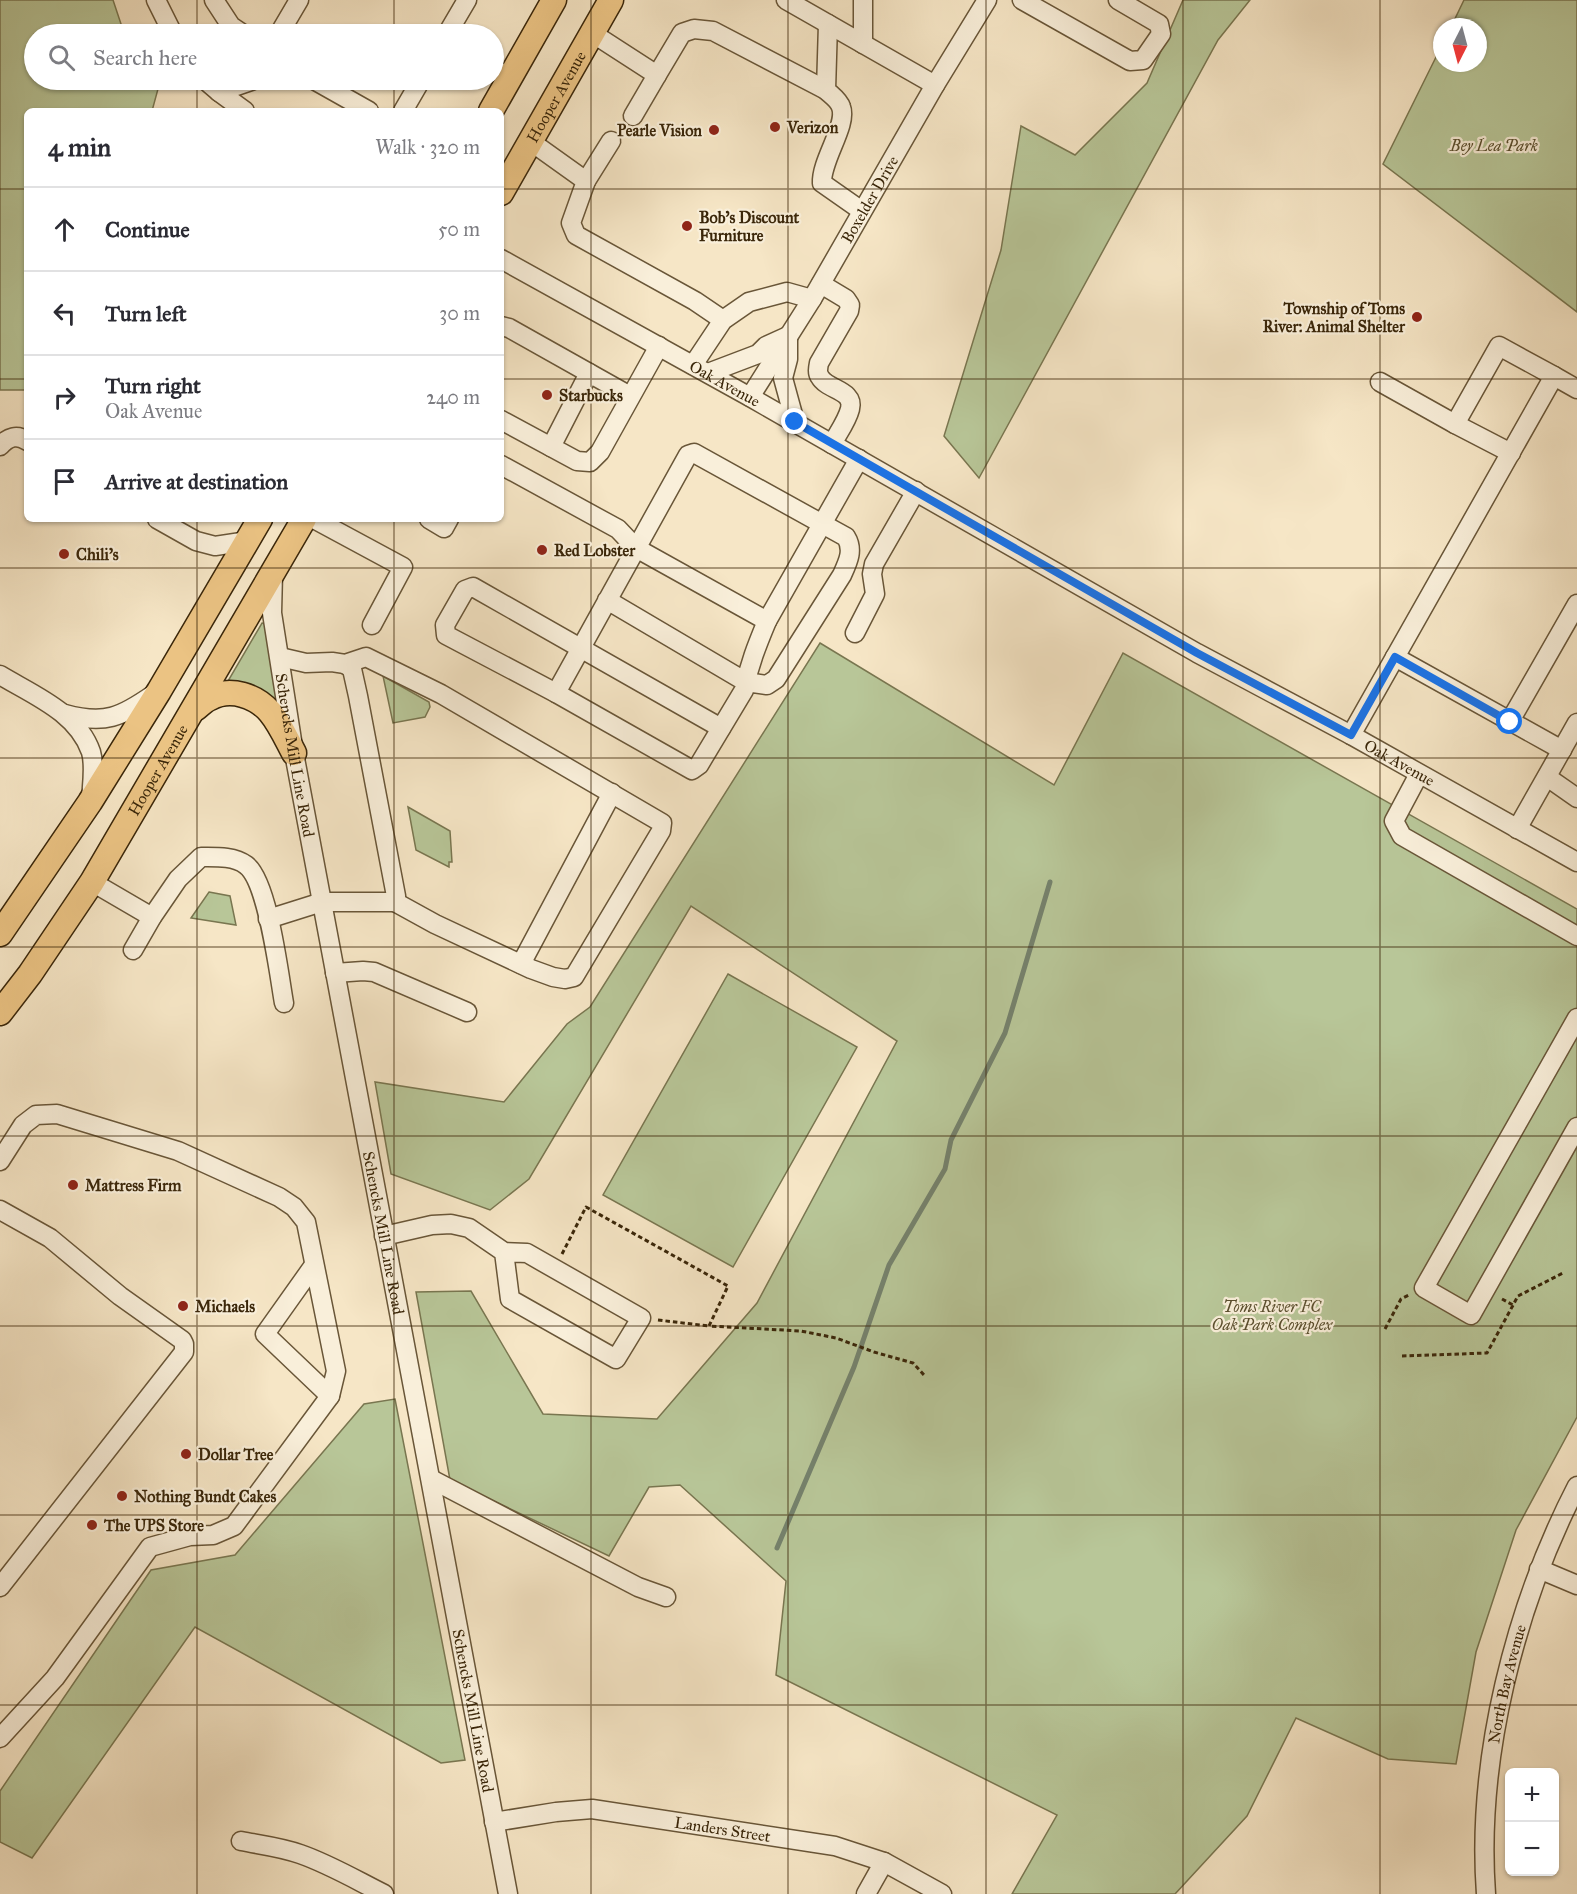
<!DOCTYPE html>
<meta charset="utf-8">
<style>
:root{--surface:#fff;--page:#f7f7f7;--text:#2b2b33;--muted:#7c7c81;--line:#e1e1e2}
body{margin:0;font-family:"IM FELL Great Primer",serif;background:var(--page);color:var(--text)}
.controls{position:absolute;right:18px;bottom:18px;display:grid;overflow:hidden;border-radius:9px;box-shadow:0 2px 4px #0004}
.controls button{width:54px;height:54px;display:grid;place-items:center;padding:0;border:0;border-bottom:2px solid var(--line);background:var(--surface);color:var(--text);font:30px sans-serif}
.compass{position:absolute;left:1433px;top:18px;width:54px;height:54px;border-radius:50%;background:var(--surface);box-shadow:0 2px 4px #0004;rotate:186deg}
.stop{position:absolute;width:18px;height:18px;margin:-14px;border:4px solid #1a73e8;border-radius:50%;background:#fff}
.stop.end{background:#1a73e8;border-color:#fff;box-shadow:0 2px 6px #0008}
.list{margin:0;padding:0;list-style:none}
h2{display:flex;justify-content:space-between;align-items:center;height:78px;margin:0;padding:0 24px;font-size:26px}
h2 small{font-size:20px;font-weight:400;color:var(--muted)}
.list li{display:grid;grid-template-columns:39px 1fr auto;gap:18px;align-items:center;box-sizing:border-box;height:84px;padding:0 24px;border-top:2px solid var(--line)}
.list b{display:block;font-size:22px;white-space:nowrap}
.list p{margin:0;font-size:20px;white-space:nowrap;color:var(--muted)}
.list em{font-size:20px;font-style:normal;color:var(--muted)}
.icon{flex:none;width:33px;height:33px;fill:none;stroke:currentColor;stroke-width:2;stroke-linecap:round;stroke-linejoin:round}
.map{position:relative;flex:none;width:1577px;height:1894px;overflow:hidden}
.search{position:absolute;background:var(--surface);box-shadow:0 2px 4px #0004;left:24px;top:24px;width:480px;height:66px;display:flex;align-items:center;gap:15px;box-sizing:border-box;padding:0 21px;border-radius:33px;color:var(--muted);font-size:22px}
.panel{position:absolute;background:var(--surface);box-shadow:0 2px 4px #0004;left:24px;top:108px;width:480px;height:414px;border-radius:9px}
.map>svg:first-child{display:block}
.green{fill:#b8c698;stroke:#797650;stroke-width:1.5}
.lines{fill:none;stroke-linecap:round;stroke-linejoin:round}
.stream{stroke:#75826d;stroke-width:5}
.minor-casing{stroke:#695638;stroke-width:21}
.major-casing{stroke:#3a2609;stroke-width:27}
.path{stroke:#3a2609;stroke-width:3;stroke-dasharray:4.5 3;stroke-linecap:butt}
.minor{stroke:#f9efda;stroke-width:18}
.major{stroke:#ebc383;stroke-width:24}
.route{stroke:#1a73e8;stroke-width:8}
.grid{fill:none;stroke:#3a2609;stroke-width:1.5;stroke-opacity:0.55}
.poi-dot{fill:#8f2418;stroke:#f9efda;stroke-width:2}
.labels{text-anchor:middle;stroke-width:4.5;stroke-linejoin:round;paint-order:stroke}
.street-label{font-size:16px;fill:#3a2609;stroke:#f9efda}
.poi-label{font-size:16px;font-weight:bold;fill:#3a2609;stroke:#f9efda;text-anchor:start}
.park-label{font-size:16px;font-style:italic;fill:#5a4e2d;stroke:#f9efda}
</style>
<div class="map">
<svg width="1577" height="1894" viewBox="0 0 1577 1894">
<rect width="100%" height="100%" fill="#f6e6c6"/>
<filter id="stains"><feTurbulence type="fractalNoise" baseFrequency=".00333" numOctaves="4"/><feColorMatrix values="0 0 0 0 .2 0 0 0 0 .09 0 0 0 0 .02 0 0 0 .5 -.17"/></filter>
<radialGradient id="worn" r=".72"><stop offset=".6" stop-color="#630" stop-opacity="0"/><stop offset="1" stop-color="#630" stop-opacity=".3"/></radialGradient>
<path class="green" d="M0,0H113L122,27L126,34H34V80H152L158,89L152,111H27V390H0Z
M1183,0H1250L1218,40L979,478L944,436L1001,250L1021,126L1075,155L1147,83Z
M1464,0H1577V312L1383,164L1442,45V63H1478V27H1451Z
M262,623L266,624L277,701L254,686L229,683L228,681Z
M820,643L1054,785L1123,653L1577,909V1417L1516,1530L1476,1652L1456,1764L1388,1759L1296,1718L1247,1816L1175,1894H1012L1057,1815L776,1675L786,1581L680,1485L649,1487L609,1556L450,1480L416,1292L471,1291L543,1414L657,1419L757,1303L897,1041L691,906L529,1179L490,1210L391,1174L375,1082L504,1102L567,1024L590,1007Z
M383,676L429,702L430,707L425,717L393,723Z
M408,807L450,831L452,862H449V867L416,850Z
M209,892L230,896L236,925L191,918Z
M728,974L857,1047L733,1267L603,1195Z
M395,1399L465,1760L441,1763L195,1627L32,1858L0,1842V1791L151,1570L235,1555L364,1404Z"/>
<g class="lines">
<path class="stream" d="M777,1548L854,1367L889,1265L945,1169L951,1140L1005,1033L1050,882"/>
<g class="minor-casing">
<g id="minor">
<path d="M156,0L173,34"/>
<path d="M214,0L231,26L243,34"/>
<path d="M786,0L935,85"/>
<path d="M863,0V44"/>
<path d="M1022,0L1130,61L1143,60L1161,34L1159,24L1118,0"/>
<path d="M828,24L826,90C831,95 839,100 841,107C848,125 821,160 822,183L862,211"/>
<path d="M592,33L657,75L682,33L694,29L713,31L826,90"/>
<path d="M279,34L299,0"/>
<path d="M447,34L467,0"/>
<path d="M494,69L509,78"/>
<path d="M205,80L219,92L245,111"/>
<path d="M314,80L369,111"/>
<path d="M219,92L251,81L253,80"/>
<path d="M403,111L421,80"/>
<path d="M633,116L657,75"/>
<path d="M530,141L586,181L571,223L576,235L695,301L723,320"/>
<path d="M586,181L611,141"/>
<path id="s1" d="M501,259L750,397L1197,653L1351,735L1577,862"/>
<path d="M821,284L846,299L850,305L849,311L819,363C818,368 817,373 820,377C827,390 855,390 850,409C847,421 838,433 832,444"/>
<path d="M501,326L509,328L630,396"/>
<path d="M693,365L723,320L749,302L787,292L812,299"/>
<path d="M708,373L758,354L766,346L788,336V359L783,378L795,422"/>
<path d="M1380,382L1455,424L1511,453"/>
<path id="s2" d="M750,397L812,299L935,85L987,0"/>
<path d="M501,420L577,461L590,462L600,452L659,346"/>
<path d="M1455,424L1499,346L1554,376"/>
<path d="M0,446C8,437 17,434 27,441"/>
<path d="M551,447L589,373"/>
<path d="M501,465L618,529L636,548L767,621L859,459"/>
<path d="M157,519L196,541L215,546L248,541"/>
<path d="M314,519L403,567L372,625"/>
<path d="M429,519L444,528L449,519"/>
<path id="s3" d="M273,573L272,613L294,753L508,1894"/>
<path d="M607,600L746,682L767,685L776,679L842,575C848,562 854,550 846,537L694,453L688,455L556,693L692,770L699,765L744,690C749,665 757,645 767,621"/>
<path d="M855,633L875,594L872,574L874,564L916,491"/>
<path d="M280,657L306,663L332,662L345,664L366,657L441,694L662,823L661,831L574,977L565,979L553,977L531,969L435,924L395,902"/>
<path d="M1395,657L1562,750"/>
<path d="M0,675C33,695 77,712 91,752C95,766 92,784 91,799"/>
<path d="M556,693L446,635L445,625L465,590L473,587L721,728"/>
<path d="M65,714C105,725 121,717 154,694"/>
<path d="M1510,721L1577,604"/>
<path d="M1351,735L1554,376L1577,389"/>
<path d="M1419,774L1394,821L1402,836L1577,936"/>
<path d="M1547,777L1577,798"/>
<path d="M1517,829L1577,723"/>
<path d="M92,882L152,917"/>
<path d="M268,919L322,902H395L396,896L358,696L352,669L345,664"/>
<path d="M133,950L152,917L178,879L201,857C216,857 234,856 246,865C268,881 279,975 284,1003"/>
<path d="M521,964L612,793"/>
<path d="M335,973L363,971L374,972L467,1012"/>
<path d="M1577,1018L1424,1288L1471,1315L1577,1127"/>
<path d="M0,1161L23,1125L36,1115L57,1114L178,1151L279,1197L294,1207L306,1222L336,1371L330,1396L234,1526L213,1535L190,1536L150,1547L55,1678L0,1738"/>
<path d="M0,1210L50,1238L120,1296L182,1340L184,1344V1352L0,1587"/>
<path d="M384,1236L432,1225L451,1224L469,1228L504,1252L527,1253L641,1318L616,1359L510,1299L504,1252"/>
<path d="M314,1265L265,1334L330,1396"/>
<path d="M431,1479L638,1587L666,1597"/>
<path d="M1539,1569L1577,1585"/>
<path id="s4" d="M494,1822L556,1812L592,1809L835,1846L884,1862L942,1894"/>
<path d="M241,1841C261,1845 281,1847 300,1854C329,1864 356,1880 384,1894"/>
<path d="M866,1894L884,1862"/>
<path id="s5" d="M1486,1894C1476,1759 1515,1606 1577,1486"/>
</g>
</g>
<g class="major-casing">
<g id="major">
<path d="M491,111L554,0"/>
<path id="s6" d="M501,193L611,0"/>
<path d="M195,709C200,705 205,700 210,698C231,687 256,696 270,712C280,724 287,740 294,753"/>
<path d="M0,934L90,802L159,691L260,519"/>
<path id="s7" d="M0,1013L30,974L92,882L304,519"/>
</g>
</g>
<path class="path" d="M562,1254L586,1207L728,1286L709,1326L801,1331L836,1338L874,1352L913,1363L924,1375
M1502,1299L1513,1305
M658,1320L709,1326
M1385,1329L1401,1299L1409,1295
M1402,1356L1487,1353L1518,1296L1563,1273"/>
<use href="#minor" class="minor"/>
<use href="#major" class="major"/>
</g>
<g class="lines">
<path class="route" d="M795,422L1197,653L1351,735L1395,657L1510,722"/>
</g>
<path class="grid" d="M197,0V34M394,0V34M591,0V1894M788,0V1894M986,0V1894M1183,0V1894M1380,0V1894M197,80V111M394,80V111M0,189H27M501,189H1577M0,379H27M501,379H1577M197,519V1894M394,519V1894M0,568H1577M0,758H1577M0,947H1577M0,1136H1577M0,1326H1577M0,1515H1577M0,1705H1577"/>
<g class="poi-dot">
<circle cx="775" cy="127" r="6"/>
<circle cx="714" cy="130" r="6"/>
<circle cx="687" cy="226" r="6"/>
<circle cx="1417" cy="317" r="6"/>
<circle cx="547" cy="395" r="6"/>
<circle cx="542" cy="550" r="6"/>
<circle cx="64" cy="554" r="6"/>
<circle cx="73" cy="1185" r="6"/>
<circle cx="183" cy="1306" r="6"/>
<circle cx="186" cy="1454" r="6"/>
<circle cx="122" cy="1496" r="6"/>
<circle cx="92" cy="1525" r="6"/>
</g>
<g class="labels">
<g class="street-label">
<text dy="6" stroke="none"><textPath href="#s6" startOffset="111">Hooper Avenue</textPath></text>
<text dy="6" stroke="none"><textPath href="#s2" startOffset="231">Boxelder Drive</textPath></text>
<text dy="6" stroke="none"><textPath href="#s1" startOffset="256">Oak Avenue</textPath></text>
<text dy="6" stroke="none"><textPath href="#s3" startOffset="184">Schencks Mill Line Road</textPath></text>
<text dy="6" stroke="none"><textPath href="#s1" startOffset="1030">Oak Avenue</textPath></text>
<text dy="6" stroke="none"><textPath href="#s7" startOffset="290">Hooper Avenue</textPath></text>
<text dy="6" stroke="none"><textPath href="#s3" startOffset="670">Schencks Mill Line Road</textPath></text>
<text dy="6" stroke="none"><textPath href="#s5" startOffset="212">North Bay Avenue</textPath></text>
<text dy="6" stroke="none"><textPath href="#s3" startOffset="1156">Schencks Mill Line Road</textPath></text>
<text dy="6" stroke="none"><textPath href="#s4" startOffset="231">Landers Street</textPath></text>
</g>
<g class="poi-label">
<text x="787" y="133">Verizon</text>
<text x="702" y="136" text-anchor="end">Pearle Vision</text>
<text x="699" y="223">Bob's Discount<tspan x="699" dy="18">Furniture</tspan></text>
<text x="1405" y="314" text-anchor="end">Township of Toms<tspan x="1405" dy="18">River: Animal Shelter</tspan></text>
<text x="559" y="401">Starbucks</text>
<text x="554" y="556">Red Lobster</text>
<text x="76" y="560">Chili's</text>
<text x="85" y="1191">Mattress Firm</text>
<text x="195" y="1312">Michaels</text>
<text x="198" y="1460">Dollar Tree</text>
<text x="134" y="1502">Nothing Bundt Cakes</text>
<text x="104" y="1531">The UPS Store</text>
</g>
<g class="park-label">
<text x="1494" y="151">Bey Lea Park</text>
<text x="1272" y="1312">Toms River FC<tspan x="1272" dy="18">Oak Park Complex</tspan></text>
</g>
</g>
<rect width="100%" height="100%" filter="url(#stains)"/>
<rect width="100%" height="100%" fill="url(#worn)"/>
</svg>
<div class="controls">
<button>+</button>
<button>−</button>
</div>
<svg class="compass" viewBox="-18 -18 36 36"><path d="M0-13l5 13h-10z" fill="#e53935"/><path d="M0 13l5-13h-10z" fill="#7c7c81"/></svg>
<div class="stop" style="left:1510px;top:722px"></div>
<div class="stop end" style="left:795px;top:422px"></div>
<div class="search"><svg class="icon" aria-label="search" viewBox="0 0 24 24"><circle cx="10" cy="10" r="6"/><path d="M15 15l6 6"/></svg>Search here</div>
<section class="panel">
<h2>4 min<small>Walk · 320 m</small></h2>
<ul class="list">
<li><svg class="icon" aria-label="ahead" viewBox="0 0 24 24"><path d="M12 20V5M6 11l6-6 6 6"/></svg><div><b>Continue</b></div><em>50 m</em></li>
<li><svg class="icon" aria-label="left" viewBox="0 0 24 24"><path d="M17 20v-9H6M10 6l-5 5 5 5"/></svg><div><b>Turn left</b></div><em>30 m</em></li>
<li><svg class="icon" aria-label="right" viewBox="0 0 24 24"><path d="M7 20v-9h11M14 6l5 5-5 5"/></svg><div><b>Turn right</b><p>Oak Avenue</p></div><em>240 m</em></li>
<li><svg class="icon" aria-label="arrive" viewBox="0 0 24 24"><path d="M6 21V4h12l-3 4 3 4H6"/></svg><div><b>Arrive at destination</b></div></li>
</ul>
</section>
</div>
